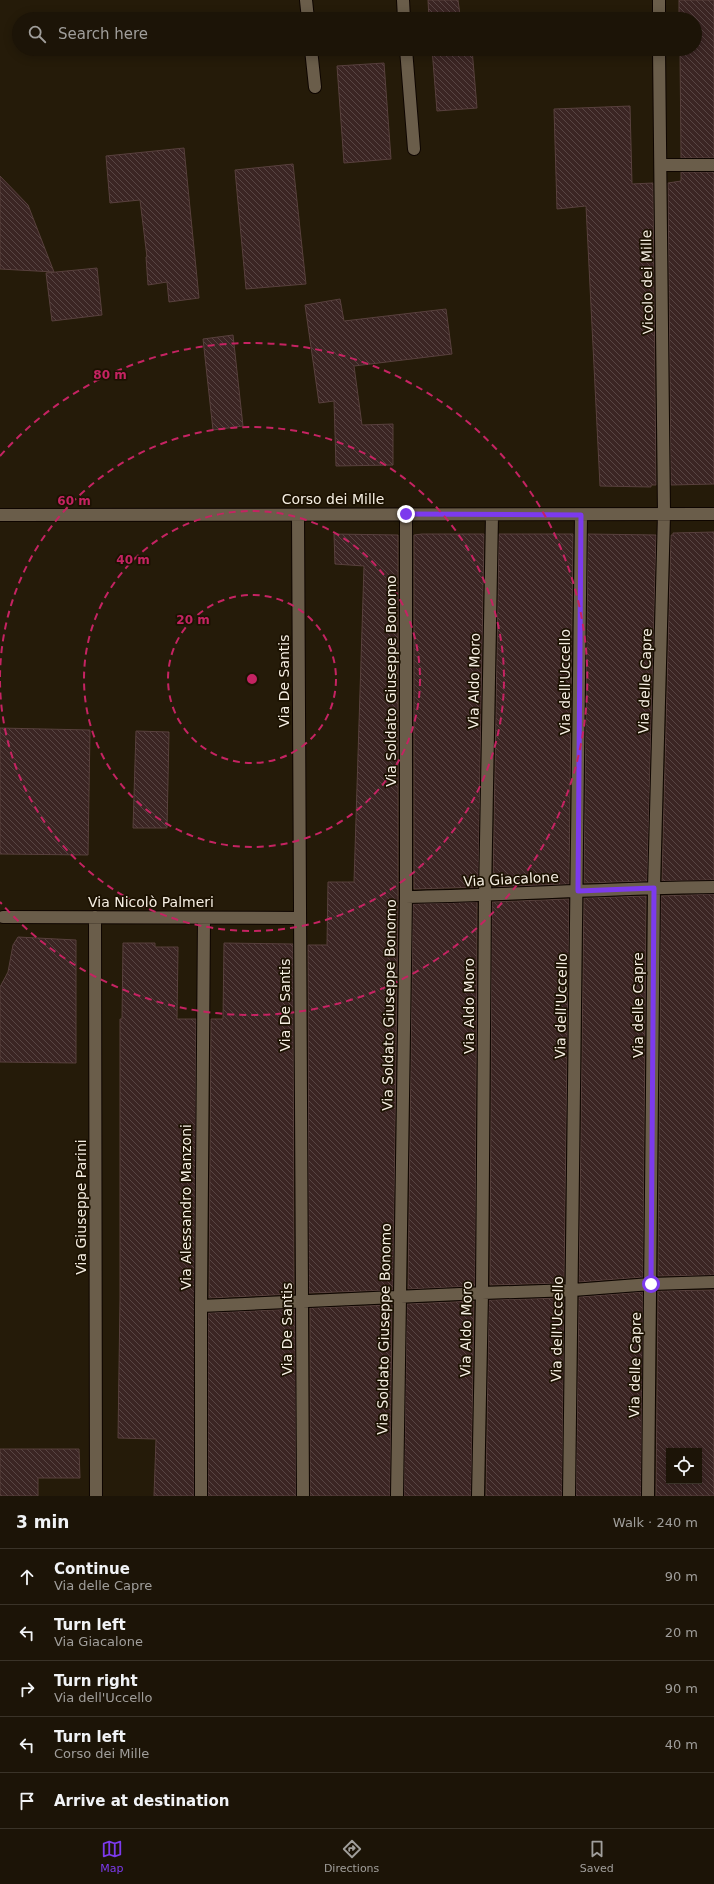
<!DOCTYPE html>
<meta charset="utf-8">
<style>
:root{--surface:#1c1407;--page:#292115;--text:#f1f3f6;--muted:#a09e9b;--line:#3a3328;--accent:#7c3aed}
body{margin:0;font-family:"DejaVu Sans",sans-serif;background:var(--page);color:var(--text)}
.controls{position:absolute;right:12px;bottom:12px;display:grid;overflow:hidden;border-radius:0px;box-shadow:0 2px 10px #0003}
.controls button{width:36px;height:36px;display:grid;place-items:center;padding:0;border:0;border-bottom:1px solid var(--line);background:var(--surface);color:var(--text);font:20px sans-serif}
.stop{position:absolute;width:12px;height:12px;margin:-9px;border:3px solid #7c3aed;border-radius:50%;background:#fff}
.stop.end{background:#7c3aed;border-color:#fff;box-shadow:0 1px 4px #0008}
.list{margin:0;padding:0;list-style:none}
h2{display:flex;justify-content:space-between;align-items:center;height:52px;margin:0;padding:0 16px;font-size:17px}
h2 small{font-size:13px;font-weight:400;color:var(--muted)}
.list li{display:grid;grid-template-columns:26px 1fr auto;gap:12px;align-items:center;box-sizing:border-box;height:56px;padding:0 16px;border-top:1px solid var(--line)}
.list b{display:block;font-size:15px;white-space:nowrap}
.list p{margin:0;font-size:13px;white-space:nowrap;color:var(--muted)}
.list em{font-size:13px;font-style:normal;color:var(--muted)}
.icon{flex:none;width:22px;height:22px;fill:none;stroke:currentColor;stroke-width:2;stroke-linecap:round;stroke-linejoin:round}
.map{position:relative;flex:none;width:714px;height:1496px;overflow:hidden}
.search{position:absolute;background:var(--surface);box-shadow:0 2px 10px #0003;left:12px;right:12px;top:12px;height:44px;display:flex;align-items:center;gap:10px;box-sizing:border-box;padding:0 14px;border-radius:22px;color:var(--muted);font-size:15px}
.sheet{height:332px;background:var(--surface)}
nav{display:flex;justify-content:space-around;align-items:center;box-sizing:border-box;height:56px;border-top:1px solid var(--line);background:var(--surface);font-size:11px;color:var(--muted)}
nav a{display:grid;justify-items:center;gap:2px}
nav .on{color:var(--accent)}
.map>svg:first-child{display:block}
.building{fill:url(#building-back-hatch);stroke:#58403d;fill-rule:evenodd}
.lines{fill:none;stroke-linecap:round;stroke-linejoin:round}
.minor-casing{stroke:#0e0500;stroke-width:14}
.minor{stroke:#6a5d4a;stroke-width:12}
.route{stroke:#7c3aed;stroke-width:5}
.ring{fill:none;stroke:#c52362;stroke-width:2;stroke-dasharray:7 5}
.labels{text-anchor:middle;stroke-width:3.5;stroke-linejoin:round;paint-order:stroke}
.street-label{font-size:14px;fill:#f6efe3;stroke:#1c1202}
.centre{fill:#c52362;stroke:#1c1202;stroke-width:2}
.ring-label{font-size:12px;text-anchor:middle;font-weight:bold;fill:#c52362;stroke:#1c1202;stroke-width:3.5;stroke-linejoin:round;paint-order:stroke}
</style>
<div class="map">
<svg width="714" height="1496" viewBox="0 0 714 1496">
<defs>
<pattern id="building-back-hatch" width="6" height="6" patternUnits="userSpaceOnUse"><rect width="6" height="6" fill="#3b2523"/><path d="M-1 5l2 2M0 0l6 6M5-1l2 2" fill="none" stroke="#584543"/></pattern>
</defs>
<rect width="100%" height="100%" fill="#251b09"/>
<path class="building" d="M428,0H458L460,15L469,14L470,19H429Z
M679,0H714V158H681L680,49H695V19H679Z
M432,49H472L477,108L437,111Z
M384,63L391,159L344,163L337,66Z
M630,106L632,184L653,183L656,485H651V487L600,486L586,206L557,209L554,109Z
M184,148L199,298L169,302L167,282L148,285L146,257H147L140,200L110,203L106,156Z
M293,164L306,284L246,289L235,170Z
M681,172H714V484L671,485L668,183L681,181Z
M0,176L28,205L54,272L0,269Z
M97,268L102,315L52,321L46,273Z
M340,299L344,321L446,309L452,354L354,366L362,425L393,424V465L336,466L334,401L319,403L305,305Z
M233,335L243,426L213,430L203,339Z
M714,532V880L662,881L671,535H673V533Z
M334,534L398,535V897L393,1290L309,1293L308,945H327L328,882H354L364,566L335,564Z
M422,534H484L478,887L414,889V535Z
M499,534H573L569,884L493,887Z
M588,534L656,535L647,881L584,883Z
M0,728L90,730L88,855L0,854Z
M136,731L169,732L167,828H133Z
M714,894V1275L658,1276L661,896Z
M646,896L643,1277L579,1282L584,898Z
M569,899L564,1283L490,1285L492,902Z
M477,902L475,1286L408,1289L413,904Z
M18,937L76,940V1063L0,1062V987L8,972L13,945Z
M123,943H155V947H178L177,1019H196L194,1496H154L156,1439L118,1438L120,1299V1019H122Z
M224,943L293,944L294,1294L209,1298L211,1019H223Z
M714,1290V1496H656L658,1291ZM669,1451H699V1481H669Z
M643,1292L641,1496H576L579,1297Z
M564,1298L562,1496H486L489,1300Z
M474,1301L471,1496H404L407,1304Z
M392,1305L390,1496H310V1308Z
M295,1309L296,1496H208V1313Z
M0,1449H79L80,1478H38V1496H0Z"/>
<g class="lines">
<g class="minor-casing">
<path id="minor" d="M306,0L308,19
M403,0L404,19
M659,0V19
M311,49L315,87
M406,49L414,149
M661,165H714
M0,515C238,515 476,515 714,514
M298,515L303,1496
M406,897C509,895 611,888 714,887
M3,917L300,918
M95,917L96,1496
M201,1306L482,1293L573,1290L651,1284L714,1282
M201,1496V1306L204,918
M397,1496L406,897V514
M478,1496L482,1293L485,896L492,515
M569,1496L581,515
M648,1496L654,888L664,514L659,49"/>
</g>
<use href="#minor" class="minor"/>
</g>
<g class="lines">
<path class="route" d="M406,514L581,515L578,891L654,888L651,1284"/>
</g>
<g class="ring">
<circle cx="252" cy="679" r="84"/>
<circle cx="252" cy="679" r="168"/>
<path d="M0 677A252 252 0 1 1 0 681"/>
<path d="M0 456A336 336 0 1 1 0 902"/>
</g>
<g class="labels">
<g class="street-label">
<text transform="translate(647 282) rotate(-91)" y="5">Vicolo dei Mille</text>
<text x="333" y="504">Corso dei Mille</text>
<text transform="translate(284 681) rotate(-90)" y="5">Via De Santis</text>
<text transform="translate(391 681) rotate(-90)" y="5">Via Soldato Giuseppe Bonomo</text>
<text transform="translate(474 681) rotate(-89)" y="5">Via Aldo Moro</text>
<text transform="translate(645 681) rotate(-88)" y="5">Via delle Capre</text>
<text transform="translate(565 682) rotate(-90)" y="5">Via dell'Uccello</text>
<text transform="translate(511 879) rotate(-3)" y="5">Via Giacalone</text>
<text x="151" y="907">Via Nicolò Palmeri</text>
<text transform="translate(285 1005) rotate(-90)" y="5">Via De Santis</text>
<text transform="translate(389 1005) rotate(-89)" y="5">Via Soldato Giuseppe Bonomo</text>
<text transform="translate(638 1005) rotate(-90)" y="5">Via delle Capre</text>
<text transform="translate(469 1006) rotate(-90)" y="5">Via Aldo Moro</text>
<text transform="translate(561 1006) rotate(-89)" y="5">Via dell'Uccello</text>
<text transform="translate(81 1207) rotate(-90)" y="5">Via Giuseppe Parini</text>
<text transform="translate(186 1207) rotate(-90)" y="5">Via Alessandro Manzoni</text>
<text transform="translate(287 1329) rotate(-90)" y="5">Via De Santis</text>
<text transform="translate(384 1329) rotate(-89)" y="5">Via Soldato Giuseppe Bonomo</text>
<text transform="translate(466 1329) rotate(-89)" y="5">Via Aldo Moro</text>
<text transform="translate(557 1329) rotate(-89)" y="5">Via dell'Uccello</text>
<text transform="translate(635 1365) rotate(-89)" y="5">Via delle Capre</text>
</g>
</g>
<circle cx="252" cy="679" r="6" class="centre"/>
<g class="ring-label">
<text x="110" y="379">80 m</text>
<text x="74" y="505">60 m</text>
<text x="133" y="564">40 m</text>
<text x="193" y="624">20 m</text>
</g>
</svg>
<div class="controls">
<button><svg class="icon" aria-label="locate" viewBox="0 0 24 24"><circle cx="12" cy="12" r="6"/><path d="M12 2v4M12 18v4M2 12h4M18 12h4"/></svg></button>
</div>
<div class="stop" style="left:651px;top:1284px"></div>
<div class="stop end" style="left:406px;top:514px"></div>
<div class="search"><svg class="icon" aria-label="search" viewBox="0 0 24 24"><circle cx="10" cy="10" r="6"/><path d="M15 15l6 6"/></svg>Search here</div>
</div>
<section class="sheet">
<h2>3 min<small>Walk · 240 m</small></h2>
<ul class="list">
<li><svg class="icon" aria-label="ahead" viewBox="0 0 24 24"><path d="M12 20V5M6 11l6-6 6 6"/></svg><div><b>Continue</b><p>Via delle Capre</p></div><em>90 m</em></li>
<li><svg class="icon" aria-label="left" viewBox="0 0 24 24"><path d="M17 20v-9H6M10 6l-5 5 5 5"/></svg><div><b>Turn left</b><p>Via Giacalone</p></div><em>20 m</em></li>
<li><svg class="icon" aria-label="right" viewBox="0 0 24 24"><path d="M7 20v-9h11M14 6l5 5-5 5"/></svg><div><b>Turn right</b><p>Via dell'Uccello</p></div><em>90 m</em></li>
<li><svg class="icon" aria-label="left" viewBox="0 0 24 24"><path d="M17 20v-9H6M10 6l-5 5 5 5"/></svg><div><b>Turn left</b><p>Corso dei Mille</p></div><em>40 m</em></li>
<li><svg class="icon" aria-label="arrive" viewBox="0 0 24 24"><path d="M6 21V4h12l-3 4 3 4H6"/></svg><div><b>Arrive at destination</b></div></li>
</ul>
</section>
<nav>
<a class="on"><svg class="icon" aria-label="map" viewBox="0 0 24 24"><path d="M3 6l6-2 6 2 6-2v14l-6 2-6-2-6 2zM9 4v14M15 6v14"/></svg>Map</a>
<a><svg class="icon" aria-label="directions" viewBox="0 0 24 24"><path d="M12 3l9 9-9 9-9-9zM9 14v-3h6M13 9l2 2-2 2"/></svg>Directions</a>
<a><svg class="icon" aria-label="saved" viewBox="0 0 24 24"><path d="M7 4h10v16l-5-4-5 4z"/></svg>Saved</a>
</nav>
